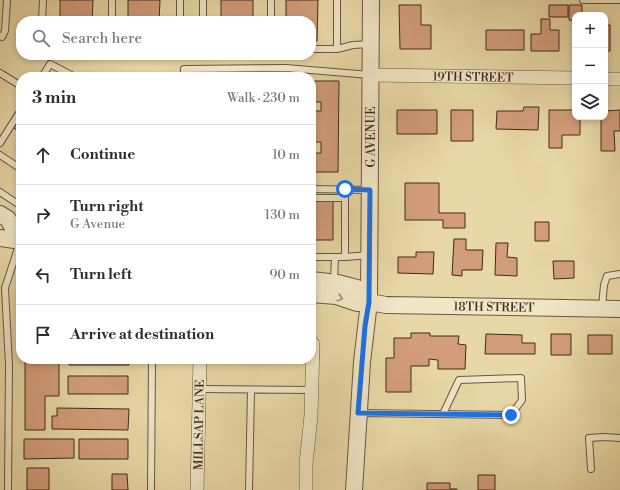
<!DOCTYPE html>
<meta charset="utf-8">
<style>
:root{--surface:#fff;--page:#f7f7f7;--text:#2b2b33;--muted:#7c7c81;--line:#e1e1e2}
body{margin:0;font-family:"Libre Bodoni",serif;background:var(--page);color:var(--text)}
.controls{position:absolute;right:12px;top:12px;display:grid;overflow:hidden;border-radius:8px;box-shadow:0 2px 6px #0003}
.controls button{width:36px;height:36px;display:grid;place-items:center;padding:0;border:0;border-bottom:1px solid var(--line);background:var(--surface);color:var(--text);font:20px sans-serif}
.stop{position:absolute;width:12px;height:12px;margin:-9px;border:3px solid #1a73e8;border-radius:50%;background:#fff}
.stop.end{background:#1a73e8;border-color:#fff;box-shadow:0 1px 4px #0008}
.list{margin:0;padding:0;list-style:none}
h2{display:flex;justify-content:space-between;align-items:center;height:52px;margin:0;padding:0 16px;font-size:17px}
h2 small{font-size:13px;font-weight:400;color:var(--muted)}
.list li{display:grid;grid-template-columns:26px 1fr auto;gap:12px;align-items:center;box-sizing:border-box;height:60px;padding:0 16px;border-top:1px solid var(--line)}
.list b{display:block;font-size:15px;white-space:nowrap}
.list p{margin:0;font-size:13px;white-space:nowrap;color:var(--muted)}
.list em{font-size:13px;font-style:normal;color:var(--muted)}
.icon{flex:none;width:22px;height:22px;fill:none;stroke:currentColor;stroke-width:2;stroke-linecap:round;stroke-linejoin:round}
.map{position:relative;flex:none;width:620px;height:490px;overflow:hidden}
.search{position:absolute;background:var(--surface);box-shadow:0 2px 6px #0003;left:16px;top:16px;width:300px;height:44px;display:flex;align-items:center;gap:10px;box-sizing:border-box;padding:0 14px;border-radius:16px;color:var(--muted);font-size:15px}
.panel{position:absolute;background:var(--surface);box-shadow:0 2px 6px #0003;left:16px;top:72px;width:300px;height:292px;border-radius:16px}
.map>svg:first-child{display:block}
.building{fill:#d39d7b;stroke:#3e2c1f}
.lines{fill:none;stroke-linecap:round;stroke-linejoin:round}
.service-casing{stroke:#695741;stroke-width:8}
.minor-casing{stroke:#695741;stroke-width:14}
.tertiary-casing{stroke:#695741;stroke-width:18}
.service{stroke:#f1e6c6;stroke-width:6}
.minor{stroke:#f1e6c6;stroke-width:13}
.tertiary{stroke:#f1e6c6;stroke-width:16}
.oneway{stroke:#988972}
.route{stroke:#1a73e8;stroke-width:5}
.labels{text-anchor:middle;stroke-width:3;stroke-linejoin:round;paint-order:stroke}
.street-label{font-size:12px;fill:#3e2c1f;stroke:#f1e6c6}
</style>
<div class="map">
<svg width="620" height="490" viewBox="0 0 620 490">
<rect width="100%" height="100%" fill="#e9d8a7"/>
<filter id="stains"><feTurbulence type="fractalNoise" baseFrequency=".005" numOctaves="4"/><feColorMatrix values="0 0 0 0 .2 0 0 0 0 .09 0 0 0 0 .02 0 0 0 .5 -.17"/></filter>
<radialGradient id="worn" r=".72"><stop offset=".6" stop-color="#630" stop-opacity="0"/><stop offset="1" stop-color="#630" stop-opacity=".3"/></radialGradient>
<path class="building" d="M60,0H93L92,21H60Z
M128,0H160L159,21H128Z
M221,0H253V21H221Z
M286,0H318L317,41H311V21H286Z
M399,5H421V25H431V49H400Z
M549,5H568V17H549Z
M569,5H582V15H575V21L569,20Z
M541,19H550V30H559V51H531V34H541Z
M605,25H610V51H605Z
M486,30H524V50H486Z
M311,81H339L338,172H311V153H321V142H311V111H321V102H311Z
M524,107H539L538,130L496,129L497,111H523Z
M397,110H437V134H397Z
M451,110H473V141H451Z
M549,110H575V117H580V135H562V148H549Z
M620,110V131H614L615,151H601V117H605V111Z
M21,117V133L14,128Z
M405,183H439V213H465V228H443V220H405Z
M311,201H333V240H311Z
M535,222H549V241H535Z
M454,239H466V250H483L482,270H462V276L452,275Z
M496,243H508L507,257L517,258V276L495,275Z
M416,252H434L433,274L398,273V257H416Z
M553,261H574V278L554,279Z
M411,333H430V336H459L458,344L466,345L465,369H438V360L429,359V366H411V392H386V358H394V338H411Z
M486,334L522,335V343H535V354H485Z
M551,334H571V355H551Z
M588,335H612V354H588Z
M25,359H59V396H45V430H25Z
M69,359H129V365H69Z
M68,376H128V394H68Z
M57,408L129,409L128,430L52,429V416H57Z
M24,439H74V458L24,459Z
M79,439H128V459H79Z
M27,468H49V490H27Z
M112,474H127L128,490H112Z
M478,475H495V490H478Z
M427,483H450V489H457V490H427Z"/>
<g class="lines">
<g class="service-casing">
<path id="service" d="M583,0H620
M42,21L43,0
M112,21V0
M180,21V0
M203,21V0
M271,21V0
M0,36L2,37L5,31L7,0
M311,49H337L353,45L371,44
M337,49V0
M0,73L21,86
M42,77L50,64L75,77
M184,77V69L286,68L370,75
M0,143L21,110
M0,155L21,169
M311,189L369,190
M0,192L21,206
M311,198H345
M311,257H345V189
M345,257L369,255
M334,281L335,257
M602,307L604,285L607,276L620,274
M200,389L312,390
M359,413L511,415L522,400L521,378L459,380L443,414
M591,469L589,438L604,437L620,438
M8,490L9,365L5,288L20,242
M151,490L152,359
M249,490L251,390"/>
</g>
<g class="minor-casing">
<path id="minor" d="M371,75L575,78
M605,79H620
M197,490L200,359
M306,490V464L311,416L313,344L311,342"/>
</g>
<g class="tertiary-casing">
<path id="tertiary" d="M0,214L8,219L20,241
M0,238L21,241
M311,280L338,283L357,288L369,302
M311,294L336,296L357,303L369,302L386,305L620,309
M354,490L362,362L369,302L371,0"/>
</g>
<use href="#service" class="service"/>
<use href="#minor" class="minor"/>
<use href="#tertiary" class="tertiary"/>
</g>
<defs><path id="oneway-chevron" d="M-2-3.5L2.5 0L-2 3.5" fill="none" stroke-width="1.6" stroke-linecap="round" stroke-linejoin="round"/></defs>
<use class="oneway" href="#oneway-chevron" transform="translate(340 298) rotate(15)"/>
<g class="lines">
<path class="route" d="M345,189L370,190L369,302L365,326L358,413L511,415"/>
</g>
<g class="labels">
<g class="street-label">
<text transform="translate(473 77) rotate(1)" y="4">19TH STREET</text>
<text transform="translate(371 137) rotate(-90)" y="4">G AVENUE</text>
<text transform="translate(494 307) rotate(1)" y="4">18TH STREET</text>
<text transform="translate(199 425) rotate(-89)" y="4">MILLSAP LANE</text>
</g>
</g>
<rect width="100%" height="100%" filter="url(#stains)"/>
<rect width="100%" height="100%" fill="url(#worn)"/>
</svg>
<div class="controls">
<button>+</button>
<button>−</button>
<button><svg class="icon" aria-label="layers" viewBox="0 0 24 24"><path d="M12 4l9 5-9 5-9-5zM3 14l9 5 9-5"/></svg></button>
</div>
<div class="stop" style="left:345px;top:189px"></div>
<div class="stop end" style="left:511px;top:415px"></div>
<div class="search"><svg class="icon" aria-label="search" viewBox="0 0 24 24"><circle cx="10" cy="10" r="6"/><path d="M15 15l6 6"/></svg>Search here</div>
<section class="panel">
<h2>3 min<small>Walk · 230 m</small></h2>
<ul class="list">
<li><svg class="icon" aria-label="ahead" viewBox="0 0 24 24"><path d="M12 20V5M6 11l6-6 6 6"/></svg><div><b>Continue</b></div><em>10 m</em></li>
<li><svg class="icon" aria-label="right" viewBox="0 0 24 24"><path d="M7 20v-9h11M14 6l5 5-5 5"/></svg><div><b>Turn right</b><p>G Avenue</p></div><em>130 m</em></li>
<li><svg class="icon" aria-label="left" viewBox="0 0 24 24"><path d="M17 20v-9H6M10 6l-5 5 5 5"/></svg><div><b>Turn left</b></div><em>90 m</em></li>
<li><svg class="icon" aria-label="arrive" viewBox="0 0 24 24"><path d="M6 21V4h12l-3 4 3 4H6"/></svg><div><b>Arrive at destination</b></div></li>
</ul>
</section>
</div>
